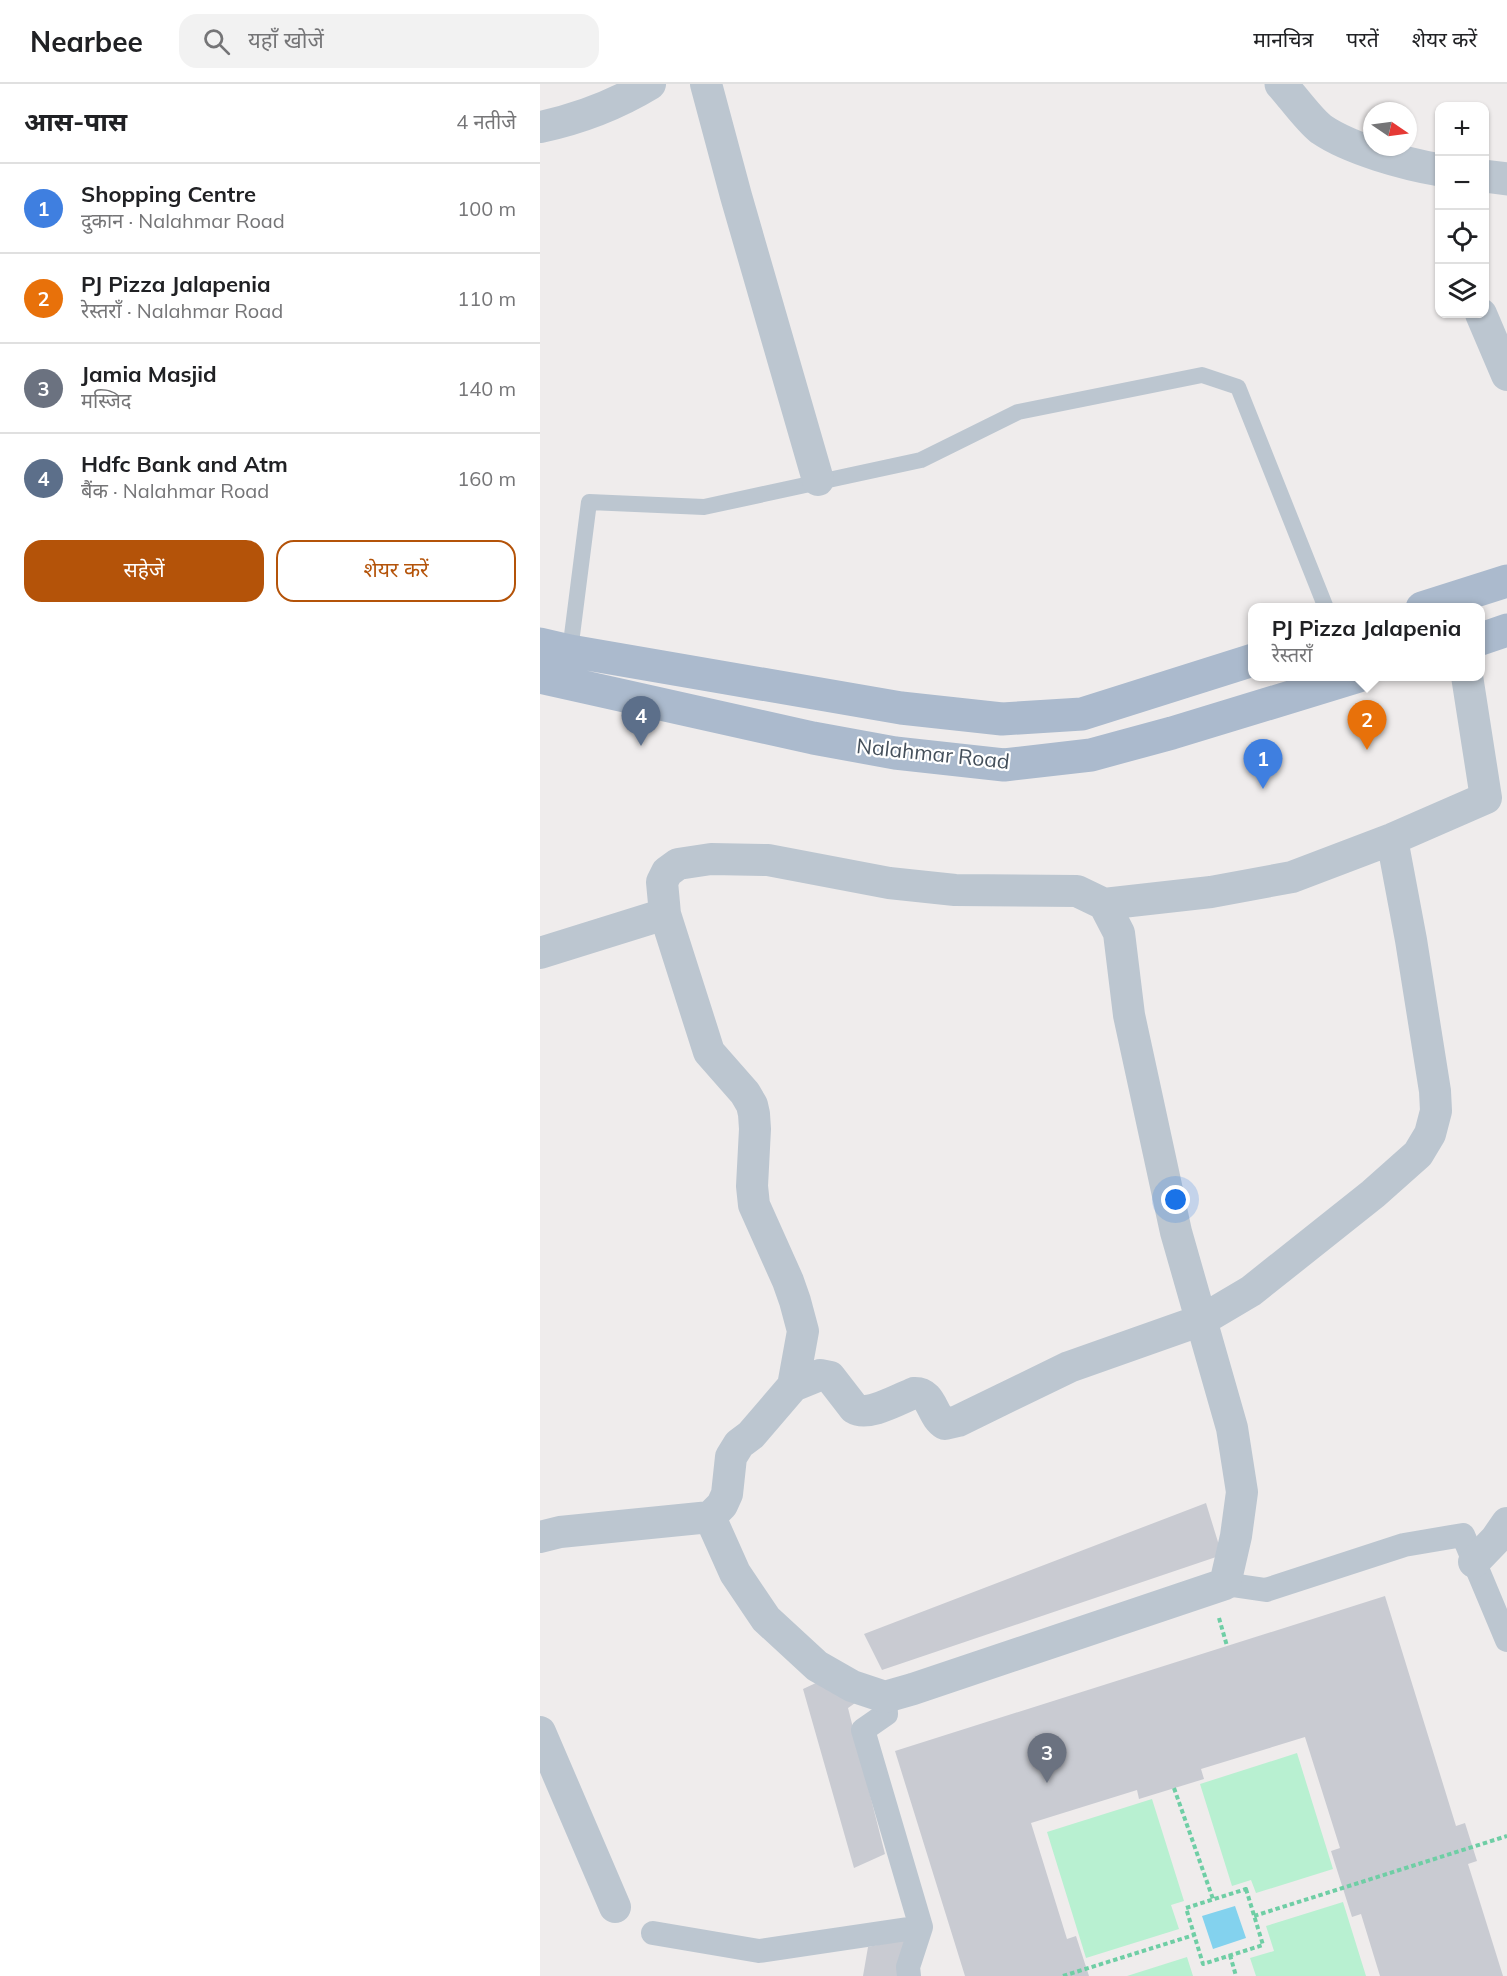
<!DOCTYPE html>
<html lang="hi">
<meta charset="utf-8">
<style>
:root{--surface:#fff;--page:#f2f2f2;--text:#202124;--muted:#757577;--line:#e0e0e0;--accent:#b45309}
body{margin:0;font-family:Mulish,"Noto Sans Devanagari",sans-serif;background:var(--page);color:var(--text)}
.controls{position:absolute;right:18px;top:18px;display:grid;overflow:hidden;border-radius:12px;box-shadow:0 2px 4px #0004}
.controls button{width:54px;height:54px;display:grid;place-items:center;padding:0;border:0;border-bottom:2px solid var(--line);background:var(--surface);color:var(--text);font:30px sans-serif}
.compass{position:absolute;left:823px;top:18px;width:54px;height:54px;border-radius:50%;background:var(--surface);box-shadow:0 2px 4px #0004;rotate:103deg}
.you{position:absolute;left:636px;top:1116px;width:21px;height:21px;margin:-15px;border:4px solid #fff;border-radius:50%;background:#1a73e8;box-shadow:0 0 0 9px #1a73e833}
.badge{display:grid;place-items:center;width:39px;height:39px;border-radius:50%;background:var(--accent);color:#fff;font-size:20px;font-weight:700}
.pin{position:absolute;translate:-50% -50px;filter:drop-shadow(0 2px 3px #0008)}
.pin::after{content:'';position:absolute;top:32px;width:21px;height:18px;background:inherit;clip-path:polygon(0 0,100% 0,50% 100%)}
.popup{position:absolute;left:708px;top:519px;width:237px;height:78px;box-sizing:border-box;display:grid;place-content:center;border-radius:12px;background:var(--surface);filter:drop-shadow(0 2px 4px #0005);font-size:20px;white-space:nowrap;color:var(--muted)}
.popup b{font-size:22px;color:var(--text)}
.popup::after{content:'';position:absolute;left:50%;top:100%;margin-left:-12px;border:12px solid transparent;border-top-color:var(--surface)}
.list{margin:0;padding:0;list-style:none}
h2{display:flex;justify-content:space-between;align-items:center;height:78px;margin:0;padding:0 24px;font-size:26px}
h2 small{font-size:20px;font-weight:400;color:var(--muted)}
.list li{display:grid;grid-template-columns:39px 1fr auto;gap:18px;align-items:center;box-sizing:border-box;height:90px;padding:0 24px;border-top:2px solid var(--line)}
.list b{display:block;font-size:22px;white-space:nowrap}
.list p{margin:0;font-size:20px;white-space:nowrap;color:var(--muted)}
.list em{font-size:20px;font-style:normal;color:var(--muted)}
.actions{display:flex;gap:12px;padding:18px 24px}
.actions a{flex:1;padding:14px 0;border:2px solid var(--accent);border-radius:18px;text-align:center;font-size:21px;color:var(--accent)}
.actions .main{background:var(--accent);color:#fff}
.icon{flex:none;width:33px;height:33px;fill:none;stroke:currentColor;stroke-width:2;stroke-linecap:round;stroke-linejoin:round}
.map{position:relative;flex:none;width:967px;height:1892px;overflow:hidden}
header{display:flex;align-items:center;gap:36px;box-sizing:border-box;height:84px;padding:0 30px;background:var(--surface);border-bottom:2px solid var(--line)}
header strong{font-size:28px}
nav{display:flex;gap:33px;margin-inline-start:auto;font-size:21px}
.search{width:420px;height:54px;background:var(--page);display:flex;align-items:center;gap:15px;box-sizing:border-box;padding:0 21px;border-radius:18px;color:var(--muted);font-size:22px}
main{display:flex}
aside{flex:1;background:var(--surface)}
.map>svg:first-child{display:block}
.green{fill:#b8f0d1}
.water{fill:#83d2ee}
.building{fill:#c9cbd2}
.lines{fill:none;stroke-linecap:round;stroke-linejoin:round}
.path{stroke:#6fcea5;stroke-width:4;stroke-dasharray:4.5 3;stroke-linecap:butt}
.service{stroke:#bcc6d0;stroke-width:16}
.pedestrian{stroke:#bcc6d0;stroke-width:24}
.minor{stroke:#bcc6d0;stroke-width:32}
.tertiary{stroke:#bcc6d0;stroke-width:33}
.primary{stroke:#abbacd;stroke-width:33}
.labels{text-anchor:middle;stroke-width:4.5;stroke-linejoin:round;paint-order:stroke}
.street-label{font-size:21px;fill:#444f5a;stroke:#fff}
</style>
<header>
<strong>Nearbee</strong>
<div class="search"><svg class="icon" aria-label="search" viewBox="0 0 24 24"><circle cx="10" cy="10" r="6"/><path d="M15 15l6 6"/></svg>यहाँ खोजें</div>
<nav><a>मानचित्र</a><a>परतें</a><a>शेयर करें</a></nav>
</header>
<main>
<aside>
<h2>आस-पास<small>4 नतीजे</small></h2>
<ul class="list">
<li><span class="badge" style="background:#3f7fe0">1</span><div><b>Shopping Centre</b><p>दुकान · Nalahmar Road</p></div><em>100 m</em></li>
<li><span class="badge" style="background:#e8710a">2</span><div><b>PJ Pizza Jalapenia</b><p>रेस्तराँ · Nalahmar Road</p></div><em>110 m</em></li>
<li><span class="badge" style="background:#6b7280">3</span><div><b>Jamia Masjid</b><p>मस्जिद</p></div><em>140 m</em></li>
<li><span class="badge" style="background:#5c6f8a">4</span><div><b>Hdfc Bank and Atm</b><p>बैंक · Nalahmar Road</p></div><em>160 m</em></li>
</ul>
<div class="actions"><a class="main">सहेजें</a><a>शेयर करें</a></div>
</aside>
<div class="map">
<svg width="967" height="1892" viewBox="0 0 967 1892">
<rect width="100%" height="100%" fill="#efecec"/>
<path class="green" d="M757,1669L793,1785L716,1809L711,1796L692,1802L660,1700Z
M612,1715L644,1817L631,1821L639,1845L546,1874L507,1748Z
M803,1818L826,1892H716L710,1874L734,1867L726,1842Z
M647,1873L653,1892H587Z"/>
<path class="water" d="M695,1822L706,1854L673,1865L662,1832Z"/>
<path class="building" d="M666,1419L682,1471L342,1586L324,1550Z
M845,1512L916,1742L925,1739L937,1777L928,1780L963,1892H840L821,1830L812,1833L791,1767L800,1764L765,1653L661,1685L664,1695L599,1715L597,1706L491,1739L527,1855L536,1852L549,1892H425L355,1667Z
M278,1598L318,1617L308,1624L345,1770L314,1784L263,1605Z
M366,1855L359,1892H323L328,1863Z"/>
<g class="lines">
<path class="path" d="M679,1534L687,1562
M634,1704L673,1815
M706,1805L723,1861L663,1880L646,1824Z
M714,1832L967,1752
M690,1871L696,1892
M523,1892L654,1851"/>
<path class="service" d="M30,567L49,418L164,423L381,376L478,328L662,291L698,303L786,524"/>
<path class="pedestrian" d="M685,1500L726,1506L864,1461L923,1451L967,1556
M345,1613L346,1630L323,1646L381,1843L368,1883L369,1892
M113,1849L219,1867L381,1843"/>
<path class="minor" d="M166,0L196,112L278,396
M0,43C38,35 77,20 110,0
M941,230L967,291
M852,755L871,856L895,1007L896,1027L890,1050L878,1070L833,1110L711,1207L662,1236L529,1283L418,1337L405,1340C391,1332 393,1308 374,1309C359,1315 328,1333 314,1324L290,1293L280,1291L253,1302L263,1247L255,1217L248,1197L214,1121L212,1102L215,1045L214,1030L212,1021L205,1009L169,968L125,830L122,798L127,788L138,780L171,775L228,776L349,799L415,806L537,807L564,820L671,808L752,793L852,755L946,714L927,592
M0,869L125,830
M170,1433L195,1489L226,1535L277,1582L312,1602L345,1613L373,1605L685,1500L696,1452L702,1408L692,1344L636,1148L589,931L579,849L564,820
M0,1453L20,1448L170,1433L182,1421L187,1410L191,1373L199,1360L211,1351L253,1302
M934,1478L956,1455L967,1439
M0,1648L75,1823"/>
<path class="tertiary" d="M741,0C752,12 769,36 781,45C810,65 865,80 900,86
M944,92L967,95"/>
<path class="primary" d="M882,524L967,497
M941,555L967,546
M0,560L30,567L361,624L462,635L542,630L713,576
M0,593L273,654L355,669L464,681L551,671L632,649L819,592"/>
</g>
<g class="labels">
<g class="street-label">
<text transform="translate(393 670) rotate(6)" y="7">Nalahmar Road</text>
</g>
</g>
</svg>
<div class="controls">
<button>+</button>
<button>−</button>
<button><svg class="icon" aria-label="locate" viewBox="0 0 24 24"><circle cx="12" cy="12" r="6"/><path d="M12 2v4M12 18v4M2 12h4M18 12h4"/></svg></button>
<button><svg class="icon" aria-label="layers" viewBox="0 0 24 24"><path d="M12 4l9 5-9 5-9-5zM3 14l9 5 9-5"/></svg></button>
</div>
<svg class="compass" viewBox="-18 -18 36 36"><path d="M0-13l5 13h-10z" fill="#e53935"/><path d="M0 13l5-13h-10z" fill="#757577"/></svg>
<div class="you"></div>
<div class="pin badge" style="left:723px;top:705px;background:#3f7fe0">1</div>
<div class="pin badge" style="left:827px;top:666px;background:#e8710a">2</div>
<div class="popup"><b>PJ Pizza Jalapenia</b>रेस्तराँ</div>
<div class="pin badge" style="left:507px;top:1699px;background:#6b7280">3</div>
<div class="pin badge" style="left:101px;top:662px;background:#5c6f8a">4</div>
</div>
</main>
